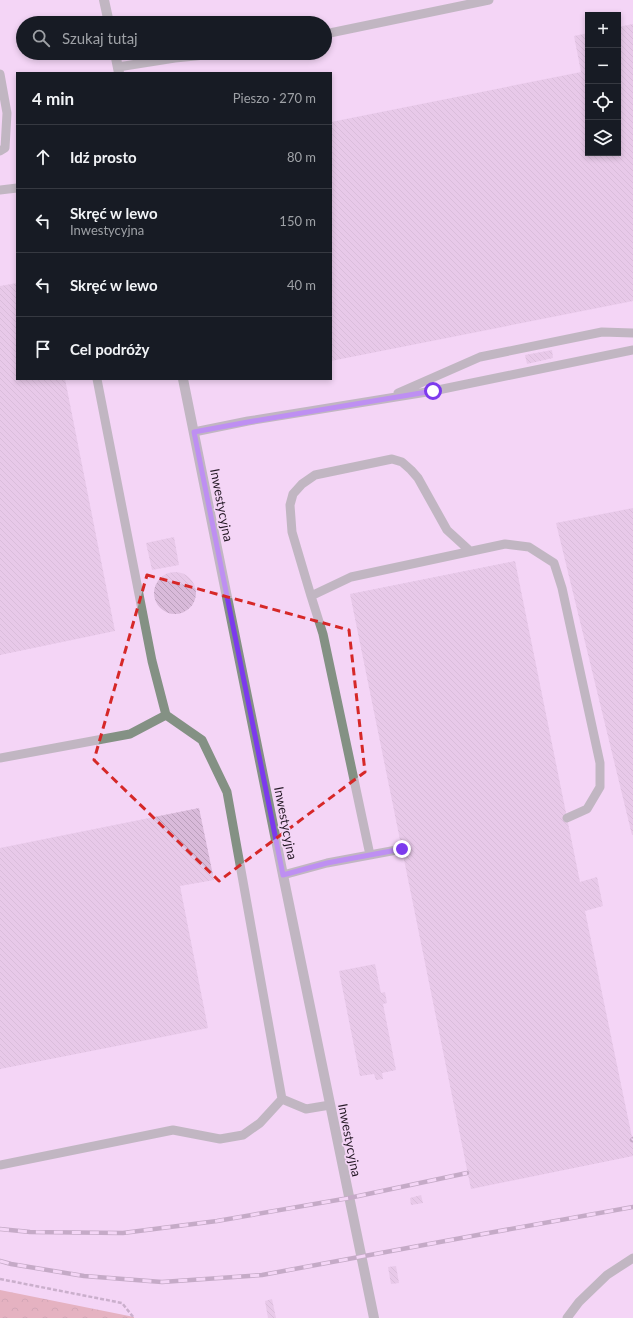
<!DOCTYPE html>
<html lang="pl">
<meta charset="utf-8">
<style>
:root{--surface:#171b24;--page:#242831;--text:#f1f3f6;--muted:#9ea1a6;--line:#363941}
body{margin:0;font-family:Lato,sans-serif;background:var(--page);color:var(--text)}
.controls{position:absolute;right:12px;top:12px;display:grid;overflow:hidden;border-radius:0px;box-shadow:0 2px 6px #0003}
.controls button{width:36px;height:36px;display:grid;place-items:center;padding:0;border:0;border-bottom:1px solid var(--line);background:var(--surface);color:var(--text);font:20px sans-serif}
.stop{position:absolute;width:12px;height:12px;margin:-9px;border:3px solid #7c3aed;border-radius:50%;background:#fff}
.stop.end{background:#7c3aed;border-color:#fff;box-shadow:0 1px 4px #0008}
.list{margin:0;padding:0;list-style:none}
h2{display:flex;justify-content:space-between;align-items:center;height:52px;margin:0;padding:0 16px;font-size:17px}
h2 small{font-size:13px;font-weight:400;color:var(--muted)}
.list li{display:grid;grid-template-columns:26px 1fr auto;gap:12px;align-items:center;box-sizing:border-box;height:64px;padding:0 16px;border-top:1px solid var(--line)}
.list b{display:block;font-size:15px;white-space:nowrap}
.list p{margin:0;font-size:13px;white-space:nowrap;color:var(--muted)}
.list em{font-size:13px;font-style:normal;color:var(--muted)}
.icon{flex:none;width:22px;height:22px;fill:none;stroke:currentColor;stroke-width:2;stroke-linecap:round;stroke-linejoin:round}
.map{position:relative;flex:none;width:633px;height:1318px;overflow:hidden}
.search{position:absolute;background:var(--surface);box-shadow:0 2px 6px #0003;left:16px;top:16px;width:316px;height:44px;display:flex;align-items:center;gap:10px;box-sizing:border-box;padding:0 14px;border-radius:22px;color:var(--muted);font-size:15px}
.panel{position:absolute;background:var(--surface);box-shadow:0 2px 6px #0003;left:16px;top:72px;width:316px;height:308px;border-radius:0px}
.map>svg:first-child{display:block}
.forest{fill:url(#forest-crowns)}
.building{fill:url(#building-back-hatch)}
.lines{fill:none;stroke-linecap:round;stroke-linejoin:round}
.path{stroke:#988299;stroke-width:2.5;stroke-dasharray:4 2;stroke-linecap:butt}
.lane{stroke:#849184;stroke-width:9}
.street{stroke:#849184;stroke-width:10}
.rail-casing{stroke:#8c778e;stroke-width:4.5}
.rail{stroke:#f4d5f6;stroke-width:3;stroke-dasharray:9;stroke-linecap:butt}
.route{stroke:#7c3aed;stroke-width:5}
.marked{fill:none;stroke:#d62828;stroke-width:3;stroke-dasharray:8 5;stroke-linejoin:round}
.labels{text-anchor:middle;stroke-width:3.5;stroke-linejoin:round;paint-order:stroke}
.street-label{font-size:13px;fill:#241925;stroke:#f4d5f6}
</style>
<div class="map">
<svg width="633" height="1318" viewBox="0 0 633 1318">
<defs>
<pattern id="forest-crowns" width="20" height="18" patternUnits="userSpaceOnUse"><rect width="20" height="18" fill="#d28781"/><path d="M2 6a3 3 0 1 1 6 0M12 15a3 3 0 1 1 6 0" fill="none" stroke="#aa6e69"/></pattern>
<pattern id="building-back-hatch" width="6" height="6" patternUnits="userSpaceOnUse"><rect width="6" height="6" fill="#d9bada"/><path d="M-1 5l2 2M0 0l6 6M5-1l2 2" fill="none" stroke="#ba9fbb"/></pattern>
</defs>
<rect width="100%" height="100%" fill="#f4d5f6"/>
<path class="forest" d="M0,1290L134,1317V1318H0Z"/>
<path class="building" d="M633,24V301L331,361V122L581,72L574,36L588,33V153H618V27Z
M17,283V379H65L115,631L0,655V286Z
M552,350L553,358L527,364L525,355Z
M633,508V835H632L556,523Z
M174,537L179,565L152,570L146,543Z
M515,561L580,882L597,877L603,906L585,911L633,1142V1156L471,1189L350,594Z
M154 593a21 21 0 1 1 42 0a21 21 0 1 1-42 0Z
M199,808L214,880L180,886L208,1028L0,1069V848Z
M375,964L381,993L385,992L387,1003L383,1004L396,1070L382,1073L383,1079L376,1080L374,1074L360,1076L339,971Z
M421,1195L423,1203L411,1205L410,1198Z
M396,1266L399,1283L391,1284L388,1267Z
M272,1299L276,1318H268L265,1301Z"/>
<g class="lines">
<path class="path" d="M0,1279L122,1303L134,1318"/>
<path class="lane" d="M325,34L489,0
M118,67L175,58L225,53
M0,74L7,113L5,148L0,151
M0,190L17,188
M97,379L152,661L166,715L202,740L227,792L282,1099
M398,393L480,357L602,332L633,333
M194,432L248,421L433,391L633,350
M311,596L292,532L290,505L293,494L302,484L315,475L392,459L402,462L411,470L418,478L447,530L470,551
M0,758L130,734L166,715
M370,855L323,634L311,596L351,577L505,544L529,547L554,563L562,588L600,763V787L587,809L567,818
M283,875L327,863L402,849
M282,1099L306,1109L330,1105
M0,1165L173,1130L220,1139L243,1135L260,1123L282,1099
M567,1318L579,1302L607,1275L633,1258"/>
<path class="street" d="M104,0L109,23
M115,53L119,73
M183,379L283,875L374,1318"/>
<g class="rail-casing">
<path id="rail" d="M632,1140L633,1139
M0,1229L30,1232L123,1233L217,1221L349,1198L467,1173
M0,1261L11,1264L84,1276L162,1282L262,1275L483,1234L633,1207"/>
</g>
<use href="#rail" class="rail"/>
</g>
<g class="lines">
<path class="route" d="M402,849L327,863L283,875L194,432L248,422L433,391"/>
</g>
<path d="M0 0H633V1318H0ZM147,575L349,630L365,772L219,881L94,760Z" fill="#f4d5f6" fill-opacity=".55" fill-rule="evenodd"/>
<path class="marked" d="M147,575L349,630L365,772L219,881L94,760Z"/>
<g class="labels">
<g class="street-label">
<text transform="translate(222 505) rotate(79)" y="5">Inwestycyjna</text>
<text transform="translate(286 823) rotate(79)" y="5">Inwestycyjna</text>
<text transform="translate(350 1140) rotate(79)" y="5">Inwestycyjna</text>
</g>
</g>
</svg>
<div class="controls">
<button>+</button>
<button>−</button>
<button><svg class="icon" aria-label="locate" viewBox="0 0 24 24"><circle cx="12" cy="12" r="6"/><path d="M12 2v4M12 18v4M2 12h4M18 12h4"/></svg></button>
<button><svg class="icon" aria-label="layers" viewBox="0 0 24 24"><path d="M12 4l9 5-9 5-9-5zM3 14l9 5 9-5"/></svg></button>
</div>
<div class="stop" style="left:433px;top:391px"></div>
<div class="stop end" style="left:402px;top:849px"></div>
<div class="search"><svg class="icon" aria-label="search" viewBox="0 0 24 24"><circle cx="10" cy="10" r="6"/><path d="M15 15l6 6"/></svg>Szukaj tutaj</div>
<section class="panel">
<h2>4 min<small>Pieszo · 270 m</small></h2>
<ul class="list">
<li><svg class="icon" aria-label="ahead" viewBox="0 0 24 24"><path d="M12 20V5M6 11l6-6 6 6"/></svg><div><b>Idź prosto</b></div><em>80 m</em></li>
<li><svg class="icon" aria-label="left" viewBox="0 0 24 24"><path d="M17 20v-9H6M10 6l-5 5 5 5"/></svg><div><b>Skręć w lewo</b><p>Inwestycyjna</p></div><em>150 m</em></li>
<li><svg class="icon" aria-label="left" viewBox="0 0 24 24"><path d="M17 20v-9H6M10 6l-5 5 5 5"/></svg><div><b>Skręć w lewo</b></div><em>40 m</em></li>
<li><svg class="icon" aria-label="arrive" viewBox="0 0 24 24"><path d="M6 21V4h12l-3 4 3 4H6"/></svg><div><b>Cel podróży</b></div></li>
</ul>
</section>
</div>
